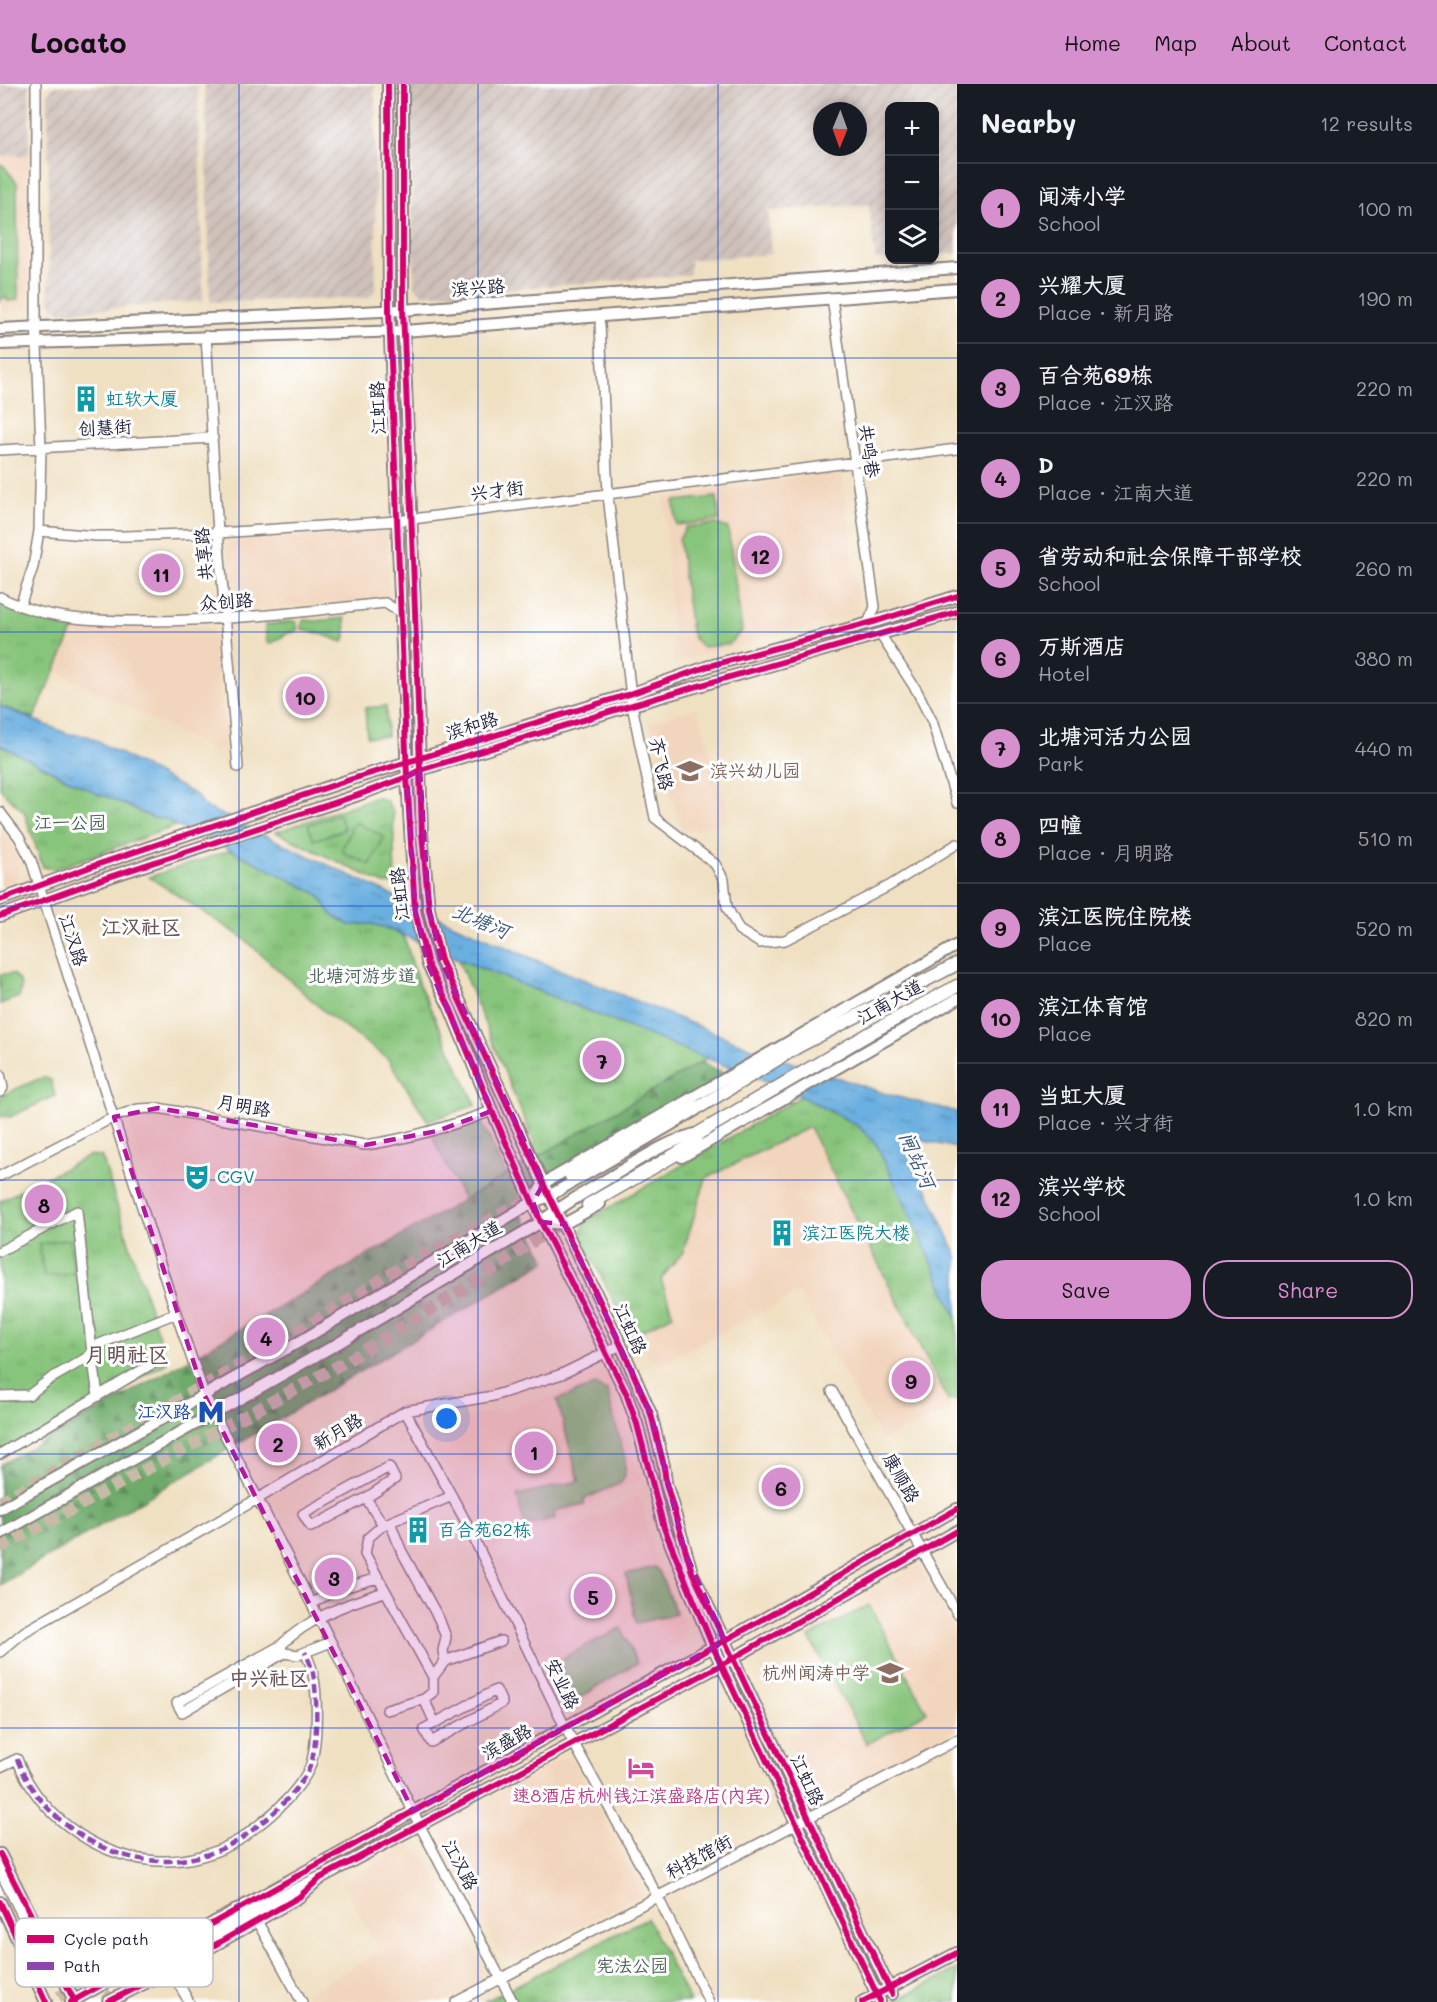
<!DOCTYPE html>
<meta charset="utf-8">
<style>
:root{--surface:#171b24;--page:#20242c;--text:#f1f3f6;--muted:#9ea1a6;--line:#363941;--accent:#d690ce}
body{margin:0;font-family:Mali,"LXGW WenKai TC",sans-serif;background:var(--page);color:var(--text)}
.controls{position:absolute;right:18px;top:18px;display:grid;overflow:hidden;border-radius:12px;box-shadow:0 3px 9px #0003}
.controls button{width:54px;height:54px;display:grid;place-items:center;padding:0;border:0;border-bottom:2px solid var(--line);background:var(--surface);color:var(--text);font:30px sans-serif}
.compass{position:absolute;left:813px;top:18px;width:54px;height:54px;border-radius:50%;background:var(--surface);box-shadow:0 3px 9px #0003;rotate:181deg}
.you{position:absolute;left:447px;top:1335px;width:21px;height:21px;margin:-15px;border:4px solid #fff;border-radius:50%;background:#1a73e8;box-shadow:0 0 0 9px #1a73e833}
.badge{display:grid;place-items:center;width:39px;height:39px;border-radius:50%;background:var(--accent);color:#111;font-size:20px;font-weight:700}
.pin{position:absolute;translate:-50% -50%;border:3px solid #fff;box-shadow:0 2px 6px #0006}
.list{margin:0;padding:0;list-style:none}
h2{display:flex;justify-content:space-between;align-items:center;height:78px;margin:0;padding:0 24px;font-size:26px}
h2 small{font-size:20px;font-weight:400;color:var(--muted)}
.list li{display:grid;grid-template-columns:39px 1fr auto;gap:18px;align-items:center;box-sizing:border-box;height:90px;padding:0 24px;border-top:2px solid var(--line)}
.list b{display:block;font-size:22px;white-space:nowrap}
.list p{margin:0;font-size:20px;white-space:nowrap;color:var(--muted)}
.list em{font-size:20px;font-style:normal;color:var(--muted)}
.actions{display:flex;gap:12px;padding:18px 24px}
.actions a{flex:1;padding:14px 0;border:2px solid var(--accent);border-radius:24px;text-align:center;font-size:21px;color:var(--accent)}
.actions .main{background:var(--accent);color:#111}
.icon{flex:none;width:33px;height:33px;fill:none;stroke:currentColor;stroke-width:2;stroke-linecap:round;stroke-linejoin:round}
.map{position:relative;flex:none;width:957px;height:1918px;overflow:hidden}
header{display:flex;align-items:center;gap:36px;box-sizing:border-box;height:84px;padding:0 30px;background:var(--accent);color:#111}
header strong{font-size:28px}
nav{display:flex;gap:33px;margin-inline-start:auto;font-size:21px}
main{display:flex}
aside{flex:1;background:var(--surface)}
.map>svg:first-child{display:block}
.built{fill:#f2d5bd}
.industrial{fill:url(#industrial-furrows);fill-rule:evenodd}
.grass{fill:url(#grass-tufts);stroke:#55745b;stroke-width:1.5}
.forest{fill:url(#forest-firs);stroke:#486653;stroke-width:1.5}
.pitch{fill:#88c57b;stroke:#55745b;stroke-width:1.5}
.water{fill:url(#water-ripples);stroke:#46688e;stroke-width:1.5}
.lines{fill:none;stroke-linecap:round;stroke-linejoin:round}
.highway-tunnel{stroke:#c7baa7;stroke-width:12;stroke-dasharray:12 6;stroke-linecap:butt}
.minor-casing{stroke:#89817e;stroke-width:12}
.major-casing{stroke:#89817e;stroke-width:14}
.highway-casing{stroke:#89817e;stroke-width:15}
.minor{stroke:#fff;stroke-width:9}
.major{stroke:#fff;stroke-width:10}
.highway{stroke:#fff;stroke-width:12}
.quiet{stroke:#8e44ad;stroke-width:4.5;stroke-dasharray:9 4.5;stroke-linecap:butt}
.cycleway-casing{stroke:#fff;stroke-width:10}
.cycleway{stroke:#d6006c;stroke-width:6}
.marked{fill:#b5179e;fill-opacity:0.2;stroke:#b5179e;stroke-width:4.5;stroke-dasharray:12 8;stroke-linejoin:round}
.grid{fill:none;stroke:#1d4ed8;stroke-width:1.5;stroke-opacity:0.55}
.labels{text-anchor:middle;stroke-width:6;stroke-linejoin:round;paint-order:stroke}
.street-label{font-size:18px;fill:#22223b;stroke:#fff}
.culture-label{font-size:18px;fill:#0d838f;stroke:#fff;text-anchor:start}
.education-label{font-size:18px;fill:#785e54;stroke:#fff;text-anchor:start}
.park-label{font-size:18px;fill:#4b6355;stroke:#fff}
.transit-label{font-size:18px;fill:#164399;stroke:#fff;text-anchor:end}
.hotel-label{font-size:18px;fill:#b23c85;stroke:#fff}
.water-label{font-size:20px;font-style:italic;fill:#3e5a7d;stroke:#fff}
.neighbourhood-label{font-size:20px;font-weight:bold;fill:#6b5455;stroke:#fff}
.quarter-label{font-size:21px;font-weight:bold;fill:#6b5455;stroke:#fff}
.key{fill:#fff;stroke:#bdbdc4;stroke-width:1.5}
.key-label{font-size:16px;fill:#22223b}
</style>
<header>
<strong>Locato</strong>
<nav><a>Home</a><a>Map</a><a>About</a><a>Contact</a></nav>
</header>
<main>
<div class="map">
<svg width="957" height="1918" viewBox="0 0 957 1918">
<defs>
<pattern id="industrial-furrows" width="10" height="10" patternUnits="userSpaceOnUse" patternTransform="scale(1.5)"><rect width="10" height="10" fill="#cfc1ba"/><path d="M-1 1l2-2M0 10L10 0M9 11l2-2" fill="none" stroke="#b1a6a1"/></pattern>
<pattern id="grass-tufts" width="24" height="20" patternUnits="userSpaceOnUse" patternTransform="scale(1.5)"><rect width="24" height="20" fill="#88c57b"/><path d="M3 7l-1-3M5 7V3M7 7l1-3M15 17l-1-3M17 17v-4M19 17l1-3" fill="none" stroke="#75a96b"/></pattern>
<pattern id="forest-firs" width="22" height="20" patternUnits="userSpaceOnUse" patternTransform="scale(1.5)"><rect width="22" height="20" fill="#6eaa6b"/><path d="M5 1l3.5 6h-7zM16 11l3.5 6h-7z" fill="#5a8a59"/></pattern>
<pattern id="water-ripples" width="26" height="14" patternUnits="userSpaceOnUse" patternTransform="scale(1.5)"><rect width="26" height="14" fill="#69afe0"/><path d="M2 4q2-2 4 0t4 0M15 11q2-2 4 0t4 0" fill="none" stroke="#568eb7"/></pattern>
</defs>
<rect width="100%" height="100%" fill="#fff"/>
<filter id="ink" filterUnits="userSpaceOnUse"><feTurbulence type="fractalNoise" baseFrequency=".0167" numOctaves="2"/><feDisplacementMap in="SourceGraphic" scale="12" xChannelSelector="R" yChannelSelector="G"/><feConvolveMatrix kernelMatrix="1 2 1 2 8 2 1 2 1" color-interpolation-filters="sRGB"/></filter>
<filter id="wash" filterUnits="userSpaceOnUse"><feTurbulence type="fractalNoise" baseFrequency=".008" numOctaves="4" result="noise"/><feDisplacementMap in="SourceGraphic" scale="24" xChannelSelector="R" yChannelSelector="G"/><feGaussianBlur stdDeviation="1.35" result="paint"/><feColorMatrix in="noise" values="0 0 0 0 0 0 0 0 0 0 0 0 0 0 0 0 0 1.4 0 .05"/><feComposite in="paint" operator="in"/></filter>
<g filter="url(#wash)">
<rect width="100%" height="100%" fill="#f0e0c2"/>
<path class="built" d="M29,71L28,226L0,227V72Z
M842,387L860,528L674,578L664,413Z
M387,447L390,516L234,526L227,458Z
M75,542L213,544L226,663L215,667L55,587L0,553L57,582Z
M697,624L731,735L683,749L649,638Z
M0,739L20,777L18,795L0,801Z
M150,1034H165L380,1069L433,1054L464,1117L202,1268L129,1041Z
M809,1042L948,1317L950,1326L881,1356L799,1210L658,1281L631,1252L673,1231L661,1195L683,1168L706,1094Z
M608,1284L641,1395L492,1469L420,1338L470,1333L550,1313Z
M640,1412L656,1474L686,1546L683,1558L573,1622L564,1620L498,1478Z
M920,1480L957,1554V1644L818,1720L786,1653L841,1624L802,1546Z
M568,1673L574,1679L640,1803L641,1811L520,1871L510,1874L504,1873L498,1865L441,1753L442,1743L451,1735L561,1675Z
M409,1762L413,1763L427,1773L482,1882L483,1890L479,1900L445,1918H310L304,1910L380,1868L341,1798Z"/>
<path class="industrial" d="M0,0H29V71L0,72Z
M205,0L375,1L376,205L369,214L210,218Z
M410,0H957V169L935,171L934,22H890L889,175L875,176L869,121L768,127L771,170L690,176V191L424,211L414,202ZM822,27H858V63H822Z
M58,2H198L203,217L62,228L54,223L49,215L48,14L50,5Z"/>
<path class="grass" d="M0,518L43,536L75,542L34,634L0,622Z
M345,534L346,553L343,558L319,549L302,546V539L304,536L315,537Z
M293,537L297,539V547L288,549L270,560L267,558L265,541Z
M0,661L100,711L108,712L153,734L166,735L176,742L55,785L43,783L24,728L0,705Z
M376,713L387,717L393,729L395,800H384L276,748Z
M231,766L318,810L332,831L349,840H373L387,844L404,853L418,898L476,1021L428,1037L388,975L326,929L242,853L149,793Z
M458,875L708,974L540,1073Z
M0,890H13C21,897 23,903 19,913L0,920Z
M43,993L51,996L55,1012L10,1033L0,1032V1014L2,1011Z
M801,1012L857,1041L876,1060L908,1125L957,1234V1315L948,1317L809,1043L706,1094L683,1168L661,1195L673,1231L631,1252L580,1150L586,1137Z
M480,1035L507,1092L464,1117L433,1054Z
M91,1071L102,1073L167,1279L0,1374V1117Z
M647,1834L690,1918H484Z
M957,1885V1918H893Z"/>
<path class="forest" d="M701,978L730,992L515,1118L546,1177L0,1501V1381L172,1285Z"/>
<path class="pitch" d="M0,80L4,82L17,99L18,216L7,217L6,212L0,217Z
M717,413L719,436L676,441L674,417Z
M716,440L728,444L742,547L729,560L703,563L694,555L691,547L679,455L686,443Z
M386,622L387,652L367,653L365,624Z
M339,730L344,746L314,756L308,741Z
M355,738L384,753L370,781L341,767Z
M69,1155L75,1189L44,1193L39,1160Z
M595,1301L607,1307L625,1375V1391L621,1399L584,1415V1420L554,1427L555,1434L525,1442L517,1411L579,1397L557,1316Z
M654,1483L659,1487L676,1530L636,1539L626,1490Z
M869,1521L927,1628L867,1660L809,1553Z
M621,1544L637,1579L574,1617L565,1616L549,1581Z"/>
<path class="water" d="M0,622L68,650L88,652L196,711L205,723L449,838L543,879L764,969L886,1010L957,1028V1064L920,1056L913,1059L912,1066L915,1079L957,1172V1234L908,1126L876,1060L857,1041L801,1012L458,875L387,844L373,840L349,841L332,831L318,810L231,766L176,742L166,735L153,734L108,713L100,711L0,661Z"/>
</g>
<g filter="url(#ink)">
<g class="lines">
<path class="highway-tunnel" d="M0,1418L294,1250L402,1183L571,1092
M0,1464L347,1277L465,1204L566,1135
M45,1873L68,1918
M105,1918L113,1909L132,1895"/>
<g class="minor-casing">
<path id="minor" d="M832,214L875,523L868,539
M600,240L608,411L632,621L655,734L715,780L724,796L727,823L739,846L760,859L785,856L889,802L957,760
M206,252L218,449L238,683
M0,366L213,354
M39,447L97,452H125L218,449L397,437L957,365
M0,513C44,536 95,537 143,537C224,537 304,528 385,519L401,529
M20,522L33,483L39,447L41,364L36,234V0
M880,550L917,607L932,637L957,719
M0,728L19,753L31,776L176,1229L204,1310L331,1558L420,1742L513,1918
M0,990L3,1004L0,1008
M0,1092L114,1033L138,1025L158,1024L365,1061C409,1055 450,1042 492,1027
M0,1167L77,1127L92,1269L98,1312
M832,1307L957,1529
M0,1312L29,1311L50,1295L88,1273L97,1261L176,1229
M405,1327L466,1438L565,1643L658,1813L709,1918
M0,1370L157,1277
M366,1414L311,1443L303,1430L389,1383L395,1395L366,1414L383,1441
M390,1438L401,1466L439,1535L446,1553L443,1567L445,1577
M312,1519L336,1506L378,1494
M331,1558L298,1571L284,1569L280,1562C310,1533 346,1520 384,1508
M280,1562L177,1619L182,1628L284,1569
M0,1568L24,1548L259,1414L405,1327L493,1312L562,1290L621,1261
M433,1593L445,1577L501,1557
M424,1615L435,1639L424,1645L431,1658L502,1619L496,1606L435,1639
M387,1626L424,1615L433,1608V1593L365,1470L368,1454L383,1441L452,1412
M0,1683L17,1675C28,1703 45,1725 69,1743C120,1782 183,1789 239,1756C248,1750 256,1743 265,1736C280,1724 301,1702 309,1685C318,1665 318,1611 313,1590C312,1582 308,1575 305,1568
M257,1837L302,1918
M171,1886L189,1918
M456,1918L957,1656"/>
</g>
<g class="major-casing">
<path id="major" d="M388,0L389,226L407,693L415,827L428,881L450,924L492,1027L541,1138L626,1309L637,1340L664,1444L713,1563L880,1917
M403,0V226L415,526L422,749L429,825L441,876L549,1112L621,1261L651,1330L664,1382L666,1399L692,1488L892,1910
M0,245L403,226L957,184
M0,260L404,247L957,205
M0,816L93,782L352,695L630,610L709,582L877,537L957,512
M0,832L97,797L358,711L407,693L420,686L632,621L957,528
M682,1073L957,915
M533,1118L544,1099L957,861
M541,1138L564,1140L600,1120
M0,1425L299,1258L533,1118L549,1112L696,1026
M0,1450L337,1260L541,1138C563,1120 588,1107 612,1092C639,1076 668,1056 699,1049
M0,1770L75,1918
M0,1818L46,1918
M71,1918L565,1643L742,1547L957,1425
M108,1918L171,1886L299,1813L320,1794L721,1581L957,1447
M862,1918L957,1869"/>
</g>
<g class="highway-casing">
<path id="highway" d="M571,1092L674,1030L701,1022L799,962L957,880
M588,1121L690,1062L699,1049L879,944L957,902
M0,1784L45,1873
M132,1895L255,1827L320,1794"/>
</g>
<use href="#minor" class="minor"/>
<use href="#major" class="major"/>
<use href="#highway" class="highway"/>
<path class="quiet" d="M17,1675C28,1703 45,1725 69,1743C120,1782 183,1789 239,1756C248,1750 256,1743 265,1736C280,1724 301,1702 309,1685C318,1665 318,1611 313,1590C312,1582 308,1575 305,1568"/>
<g class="cycleway-casing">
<path id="cycleway" d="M388,0L389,226L407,693L415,827L428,881L450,924L492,1027L541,1138L626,1309L637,1340L664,1444L713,1563L880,1917
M403,0V226L415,526L422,749L429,825L441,876L549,1112L621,1261L651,1330L664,1382L666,1399L692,1488L892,1910
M0,816L93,782L352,695L630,610L709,582L877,537L957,512
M0,832L97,797L358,711L407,693L420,686L632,621L957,528
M0,1770L75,1918
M0,1818L46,1918
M71,1918L565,1643L742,1547L957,1425
M108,1918L171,1886L299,1813L320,1794L721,1581L957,1447
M862,1918L957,1869"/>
</g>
<use href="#cycleway" class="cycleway"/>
</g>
</g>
<path class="marked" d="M420,686L429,825L441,876L544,1099L533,1118L541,1138L564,1140L651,1330L685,1468L725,1557L413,1727L204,1310L114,1033L158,1024L365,1061L437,1047L492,1027L428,881L415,827L407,693Z"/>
<path class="grid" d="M239,0V1918M478,0V1918M718,0V1918M0,274H957M0,548H957M0,822H957M0,1096H957M0,1370H957M0,1644H957"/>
<defs>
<g id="building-bare" transform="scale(2.07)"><path d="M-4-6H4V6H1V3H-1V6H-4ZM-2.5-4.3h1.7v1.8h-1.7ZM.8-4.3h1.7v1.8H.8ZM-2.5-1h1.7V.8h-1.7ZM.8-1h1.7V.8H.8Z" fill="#0f9aa8" stroke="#fff" stroke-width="2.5" paint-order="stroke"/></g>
<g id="school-bare" transform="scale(2.07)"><path d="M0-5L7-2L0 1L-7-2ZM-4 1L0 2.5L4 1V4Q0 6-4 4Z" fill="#8d6e63" stroke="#fff" stroke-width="2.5" paint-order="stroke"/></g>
<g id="theatre-bare" transform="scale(2.07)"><path d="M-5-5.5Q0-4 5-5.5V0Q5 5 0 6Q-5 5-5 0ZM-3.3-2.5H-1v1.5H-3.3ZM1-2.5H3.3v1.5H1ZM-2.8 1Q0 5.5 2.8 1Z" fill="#0f9aa8" stroke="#fff" stroke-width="2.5" paint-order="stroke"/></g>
<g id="metro-bare" transform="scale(2.07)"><path d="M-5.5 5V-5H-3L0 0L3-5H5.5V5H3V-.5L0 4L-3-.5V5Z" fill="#1a4fb4" stroke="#fff" stroke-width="2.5" paint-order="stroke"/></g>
<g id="hotel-bare" transform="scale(2.07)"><path d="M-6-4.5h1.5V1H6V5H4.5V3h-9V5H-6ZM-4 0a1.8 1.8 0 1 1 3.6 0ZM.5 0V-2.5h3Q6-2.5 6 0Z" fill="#d1479c" stroke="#fff" stroke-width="2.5" paint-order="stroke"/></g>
</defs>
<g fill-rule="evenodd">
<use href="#building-bare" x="86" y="315"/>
<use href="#school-bare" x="690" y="687"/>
<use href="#theatre-bare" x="197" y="1093"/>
<use href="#building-bare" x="782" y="1149"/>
<use href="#metro-bare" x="211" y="1328"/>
<use href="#building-bare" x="418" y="1446"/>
<use href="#school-bare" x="890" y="1589"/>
<use href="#hotel-bare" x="641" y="1684"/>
</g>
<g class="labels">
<g class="street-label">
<text transform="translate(478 204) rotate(-4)" y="6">滨兴路</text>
<text transform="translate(378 324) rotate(-92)" y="6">江虹路</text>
<text transform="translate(105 344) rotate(-3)" y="6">创慧街</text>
<text transform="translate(869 367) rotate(82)" y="6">共鸣巷</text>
<text transform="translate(497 407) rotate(-7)" y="6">兴才街</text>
<text transform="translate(204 470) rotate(-95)" y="6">共享路</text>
<text transform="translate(226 518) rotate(-4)" y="6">众创路</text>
<text transform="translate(472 642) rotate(-17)" y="6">滨和路</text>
<text transform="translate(661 680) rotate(78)" y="6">齐飞路</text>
<text transform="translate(400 810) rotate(-96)" y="6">江虹路</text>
<text transform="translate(73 856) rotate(72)" y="6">江汉路</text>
<text transform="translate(890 918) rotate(-29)" y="6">江南大道</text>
<text transform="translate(244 1022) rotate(10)" y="6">月明路</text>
<text transform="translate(469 1160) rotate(-31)" y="6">江南大道</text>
<text transform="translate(630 1245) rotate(65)" y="6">江虹路</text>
<text transform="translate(338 1348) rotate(-31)" y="6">新月路</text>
<text transform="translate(901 1394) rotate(60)" y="6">康顺路</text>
<text transform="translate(562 1600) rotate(64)" y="6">安业路</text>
<text transform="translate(507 1658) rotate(-29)" y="6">滨盛路</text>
<text transform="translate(807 1696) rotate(65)" y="6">江虹路</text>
<text transform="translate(699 1773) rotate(-28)" y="6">科技馆街</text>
<text transform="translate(460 1781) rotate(62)" y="6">江汉路</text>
</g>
<g class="culture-label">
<text x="106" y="321">虹软大厦</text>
<text x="217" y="1099">CGV</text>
<text x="802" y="1155">滨江医院大楼</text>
<text x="438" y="1452">百合苑62栋</text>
</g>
<g class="education-label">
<text x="710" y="693">滨兴幼儿园</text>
<text x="870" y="1595" text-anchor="end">杭州闻涛中学</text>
</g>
<g class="park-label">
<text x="70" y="745">江一公园</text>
<text x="362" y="898">北塘河游步道</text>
<text x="632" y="1888">宪法公园</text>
</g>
<g class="transit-label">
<text x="191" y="1334">江汉路</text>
</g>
<g class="hotel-label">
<text x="641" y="1718">速8酒店杭州钱江滨盛路店(内宾)</text>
</g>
<g class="water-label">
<text transform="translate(481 837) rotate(23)" y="7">北塘河</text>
<text transform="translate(917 1076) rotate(66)" y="7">闸站河</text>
</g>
<g class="neighbourhood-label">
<text x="141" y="850">江汉社区</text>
<text x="269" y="1601">中兴社区</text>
</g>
<g class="quarter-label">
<text x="127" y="1278">月明社区</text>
</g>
</g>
<rect x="15" y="1834" width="198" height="69" rx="9" class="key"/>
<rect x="27" y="1851" width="27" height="8" fill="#d6006c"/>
<rect x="27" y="1878" width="27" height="8" fill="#8e44ad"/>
<g class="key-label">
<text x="64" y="1861">Cycle path</text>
<text x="64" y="1888">Path</text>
</g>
</svg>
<div class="controls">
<button>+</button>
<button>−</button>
<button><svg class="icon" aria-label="layers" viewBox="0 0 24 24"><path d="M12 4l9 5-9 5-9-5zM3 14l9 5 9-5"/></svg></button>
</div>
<svg class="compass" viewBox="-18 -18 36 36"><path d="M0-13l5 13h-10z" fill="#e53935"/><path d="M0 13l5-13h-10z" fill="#9ea1a6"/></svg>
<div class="you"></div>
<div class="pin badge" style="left:534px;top:1367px">1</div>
<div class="pin badge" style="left:278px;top:1359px">2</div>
<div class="pin badge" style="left:334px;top:1493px">3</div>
<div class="pin badge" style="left:266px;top:1253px">4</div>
<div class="pin badge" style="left:593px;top:1512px">5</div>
<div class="pin badge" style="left:781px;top:1403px">6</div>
<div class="pin badge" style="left:602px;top:976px">7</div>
<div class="pin badge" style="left:44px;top:1120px">8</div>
<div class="pin badge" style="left:911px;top:1296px">9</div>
<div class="pin badge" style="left:305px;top:612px">10</div>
<div class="pin badge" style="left:161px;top:489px">11</div>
<div class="pin badge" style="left:760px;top:471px">12</div>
</div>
<aside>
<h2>Nearby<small>12 results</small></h2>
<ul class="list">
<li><span class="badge">1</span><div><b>闻涛小学</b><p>School</p></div><em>100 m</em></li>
<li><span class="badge">2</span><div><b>兴耀大厦</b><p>Place · 新月路</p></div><em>190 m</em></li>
<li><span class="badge">3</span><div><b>百合苑69栋</b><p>Place · 江汉路</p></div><em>220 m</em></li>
<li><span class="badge">4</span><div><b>D</b><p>Place · 江南大道</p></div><em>220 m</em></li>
<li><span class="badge">5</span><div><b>省劳动和社会保障干部学校</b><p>School</p></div><em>260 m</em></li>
<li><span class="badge">6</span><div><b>万斯酒店</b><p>Hotel</p></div><em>380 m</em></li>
<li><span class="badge">7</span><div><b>北塘河活力公园</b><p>Park</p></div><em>440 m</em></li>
<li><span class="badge">8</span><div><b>四幢</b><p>Place · 月明路</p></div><em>510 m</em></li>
<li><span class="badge">9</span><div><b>滨江医院住院楼</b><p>Place</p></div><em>520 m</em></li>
<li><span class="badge">10</span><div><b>滨江体育馆</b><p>Place</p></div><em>820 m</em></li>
<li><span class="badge">11</span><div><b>当虹大厦</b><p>Place · 兴才街</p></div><em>1.0 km</em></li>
<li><span class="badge">12</span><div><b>滨兴学校</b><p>School</p></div><em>1.0 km</em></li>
</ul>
<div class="actions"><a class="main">Save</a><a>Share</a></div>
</aside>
</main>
